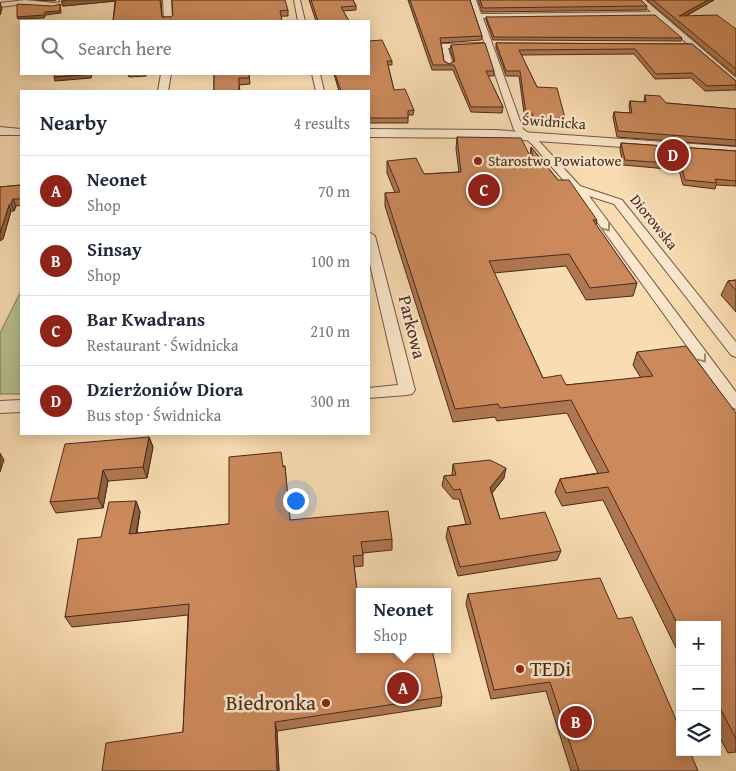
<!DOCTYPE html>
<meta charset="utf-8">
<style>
:root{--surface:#fff;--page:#f2f2f3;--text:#1f2937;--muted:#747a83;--line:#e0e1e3;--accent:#8f2418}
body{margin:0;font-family:"Gentium Book Plus",serif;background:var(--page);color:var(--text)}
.controls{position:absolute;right:15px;bottom:15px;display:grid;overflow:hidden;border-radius:0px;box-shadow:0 2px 12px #0003}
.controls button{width:45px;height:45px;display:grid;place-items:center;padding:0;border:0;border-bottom:1px solid var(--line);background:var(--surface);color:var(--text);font:25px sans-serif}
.you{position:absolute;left:295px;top:500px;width:18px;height:18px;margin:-12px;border:4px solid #fff;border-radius:50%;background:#1a73e8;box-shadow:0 0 0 8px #1a73e833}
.badge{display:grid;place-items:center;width:32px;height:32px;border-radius:50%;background:var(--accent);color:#fff;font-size:16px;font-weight:700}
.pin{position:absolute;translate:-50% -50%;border:2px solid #fff;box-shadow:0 1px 5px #0006}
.popup{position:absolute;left:356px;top:588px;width:95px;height:65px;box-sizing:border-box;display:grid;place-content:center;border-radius:0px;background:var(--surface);filter:drop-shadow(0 1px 4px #0005);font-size:16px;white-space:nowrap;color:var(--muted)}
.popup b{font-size:19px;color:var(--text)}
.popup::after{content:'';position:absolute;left:50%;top:100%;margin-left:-10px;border:10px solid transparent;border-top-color:var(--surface)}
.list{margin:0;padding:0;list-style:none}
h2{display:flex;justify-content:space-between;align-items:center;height:65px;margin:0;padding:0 20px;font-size:21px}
h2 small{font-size:16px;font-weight:400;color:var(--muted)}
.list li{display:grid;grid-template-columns:32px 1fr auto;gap:15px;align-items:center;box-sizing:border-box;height:70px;padding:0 20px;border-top:1px solid var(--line)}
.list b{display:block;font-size:19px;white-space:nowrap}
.list p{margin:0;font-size:16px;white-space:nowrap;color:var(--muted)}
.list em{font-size:16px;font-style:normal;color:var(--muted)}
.icon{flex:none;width:28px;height:28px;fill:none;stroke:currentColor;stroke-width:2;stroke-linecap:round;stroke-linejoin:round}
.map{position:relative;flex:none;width:736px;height:771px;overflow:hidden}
.search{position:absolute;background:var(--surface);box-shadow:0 2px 12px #0003;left:20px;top:20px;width:350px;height:55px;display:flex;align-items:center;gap:12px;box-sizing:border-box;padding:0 18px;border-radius:0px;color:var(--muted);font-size:19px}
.panel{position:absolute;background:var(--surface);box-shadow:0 2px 12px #0003;left:20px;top:90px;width:350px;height:345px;border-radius:0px}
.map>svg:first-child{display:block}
.green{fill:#bac18f;stroke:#827556}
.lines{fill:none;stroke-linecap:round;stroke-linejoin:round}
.minor-casing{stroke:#755642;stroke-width:2}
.tertiary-casing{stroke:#755642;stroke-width:2}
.minor{fill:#fbe8cc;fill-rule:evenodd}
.tertiary{fill:#fbe8cc;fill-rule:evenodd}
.wall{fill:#af774f;stroke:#49291d}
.shaded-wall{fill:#8f6140;stroke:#49291d}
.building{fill:#cc8a5c;stroke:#49291d}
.oneway{stroke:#a28874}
.poi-dot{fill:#8f2418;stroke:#fbe8cc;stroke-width:2}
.labels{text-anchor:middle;stroke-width:5;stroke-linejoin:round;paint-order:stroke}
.far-street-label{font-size:15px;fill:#49291d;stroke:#fbe8cc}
.far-poi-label{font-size:15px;fill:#49291d;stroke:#fbe8cc;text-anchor:start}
.street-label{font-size:18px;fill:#49291d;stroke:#fbe8cc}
.near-poi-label{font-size:21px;fill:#49291d;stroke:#fbe8cc;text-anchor:start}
</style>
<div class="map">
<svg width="736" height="771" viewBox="0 0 736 771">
<rect width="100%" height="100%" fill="#f9dcb1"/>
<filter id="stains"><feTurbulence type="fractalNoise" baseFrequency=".004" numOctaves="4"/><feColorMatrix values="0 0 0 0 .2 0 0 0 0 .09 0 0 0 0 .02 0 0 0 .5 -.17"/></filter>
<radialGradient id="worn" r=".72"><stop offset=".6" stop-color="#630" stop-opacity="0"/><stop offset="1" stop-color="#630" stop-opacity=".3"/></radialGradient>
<path class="green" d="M21,291V394H0V333Z"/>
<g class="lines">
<g class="minor-casing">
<path id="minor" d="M25,0L54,3L60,2V0H66V3L54,7L23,4L0,7V3Z
M294,0H300L305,21H298Z
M470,0H476L481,14L651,12L638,0H645L736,78V85L655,16L483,18L523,129L538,140L580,186L622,200L736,342V357L731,355L614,204L589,196L736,392V409L731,407L585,205L532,144L514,130Z
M481,43H484V47L448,48L453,65L449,67L445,65L441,44Z
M312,74H320L324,91H316Z
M369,232L375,236L415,390L412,394L407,395L369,398V388L398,385L369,260Z
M21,400V412L0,413V401Z"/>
</g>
<g class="tertiary-casing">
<path id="tertiary" d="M163,0H171L172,21H164Z
M161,74H171L168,91H158Z
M0,127L21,129V135H0Z
M369,129L494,130L736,147V155L494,138L369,137Z"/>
</g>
<use href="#minor" class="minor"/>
<use href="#tertiary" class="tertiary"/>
</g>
<path class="wall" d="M36,0H56L54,1Z
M63,0H161L162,17H171L288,10V16L113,21L115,1L63,6Z
M309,0H353L356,6V10L343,11L349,21H316Z
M408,0H470L482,36L481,40L441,43L444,61L449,64L454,62L450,50L451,45L494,71V76H488L503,107L502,113L471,112L453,70H432Z
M478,0H641L647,6L646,10L482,12Z
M647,0H714L686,16L736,29V76Z
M486,17L682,38L681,41L493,40L486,20Z
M369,41L392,61V65H388L394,90L414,110L413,115H408V123H369V91H339L334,74H369Z
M496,43L692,44L736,81V90L705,91L691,78L655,79L634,54L521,55L537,87L565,118L563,123L532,122L531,119L526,118L524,113L519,76H506L496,48Z
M128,74H146V76L129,77Z
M214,74H249L250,84L239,85L240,91H214Z
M645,95L666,103L736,109V146L617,137L613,117L614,112L630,113L629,106L630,101L644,102Z
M457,137L530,156L531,147L558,180L597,220L596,225L637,283L633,296L586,300L566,266L494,273L543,378L566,385L641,378L633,365L637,352L736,413V752L728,753L717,732V625H680V656L603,500L562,506L555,492L560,479L598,473L567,413L497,421L495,417L453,422L385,206V193H395L387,173V161L424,174L459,172L456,149Z
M621,143L736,151V186L716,185L715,189L683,185L679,170L623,165L620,149Z
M21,185V205L16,206L14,211H11L3,239L0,187Z
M736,280V312L721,295L728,281Z
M149,437L153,447L147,478L108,481L103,508L56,513L50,502Z
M453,464L504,478L492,493L500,519L561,551L557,560L458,576L446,537L448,527L466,524L459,499H453L442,486L444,476L452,475Z
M283,466H285L286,478L290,520L392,539V550L363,553V566L354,567L359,607L442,697L441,706L277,731L279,771H102L183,732L188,615L72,627L65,617L101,537L136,501L140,512L137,533L229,524Z
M468,594L618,619L698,771H571L546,691L491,699L466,604Z"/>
<path class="shaded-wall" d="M68,0H117L116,1L63,6L61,1Z
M708,0H714L678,20L679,16Z
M0,2L2,9L0,15Z
M60,4L61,13L46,15L44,18L18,19L17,17L45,12Z
M92,74L91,78L55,81L54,77Z
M13,199L16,206L14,211L11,204Z
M9,205L11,211L3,239L0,241V233Z
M149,437L153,447L147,478L143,467Z
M0,453L4,460L0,472Z
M506,468L504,478L488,498L490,488Z
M103,470L108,481L103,508L98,498Z
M136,501L140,512L134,545L129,534Z
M275,722L277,731L279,771H277Z"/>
<path class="building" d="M116,0H160L162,17H171L173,15L172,0H285L288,10L280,11L282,21H113Z
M311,0H353L356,6L341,7L349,21H318Z
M410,0H470L482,36L440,38L444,61L449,64L455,61L451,45L485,43L494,71H486L503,107H471L454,65H433Z
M480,0H641L647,6L483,8Z
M653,0H708L679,16L717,15L736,29V69Z
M17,4L53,6L60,4V11L45,12L44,15L17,17Z
M655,15L682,38L494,37L486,17Z
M382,40L392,61H387L394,90L405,89L414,110L408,111V118H369V91H341L335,74H369V41Z
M496,43L692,44L736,81V85L707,86L692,73L656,74L635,49L519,50L537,87L557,88L565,118L533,117L532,113H527L525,107L520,71H506Z
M55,74H89L54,77Z
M214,74H249V78H239V91H214Z
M645,95L660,96L666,103L736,109V140L618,131L614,112L632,113L630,101L646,102Z
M457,137L521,138L534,164L531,147L558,180H569L597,220H593L637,283L590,288L569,254L489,261L543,378L561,375L566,385L653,376L637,352L686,346L736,413V739L717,702V625H680V629L608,487L566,493L560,479L609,472L571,400L500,408L498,404L455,409L385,193L400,192L387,161L416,158L424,174L461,172Z
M621,143L736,151V181L715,179L717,183L685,180L681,164L625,160Z
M21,185V199H13L11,204L9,205L0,233V187Z
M736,280V291L728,281Z
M149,437L143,467L103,470L98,498L50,502L65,444Z
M281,452L283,467L285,466L290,520L388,511L392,539L361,542L363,555L353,556L359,607V649H432L442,697L275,722L277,771H102L106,743L183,732L189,604L65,617L78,539L101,537L109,502L136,501L129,534L229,524V457Z
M490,460L506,468L490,488L500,519L545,512L561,551L460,567L448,527L471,524L460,489L454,490L444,476L456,475L453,464Z
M600,578L618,619L632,617L680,729V752H690L698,771H579L550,682L494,690L468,594Z"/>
<defs><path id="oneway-chevron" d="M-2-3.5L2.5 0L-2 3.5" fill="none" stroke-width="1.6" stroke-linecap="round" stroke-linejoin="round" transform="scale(1.25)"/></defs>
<g class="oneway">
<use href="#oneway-chevron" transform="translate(607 228) rotate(54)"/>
<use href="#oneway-chevron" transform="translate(703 359) rotate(53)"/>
</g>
<g class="poi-dot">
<circle cx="478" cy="161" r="5"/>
<circle cx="520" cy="669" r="5"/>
<circle cx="326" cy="703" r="5"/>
</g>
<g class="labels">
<g class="far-street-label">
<text transform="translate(554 122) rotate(4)" y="5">Świdnicka</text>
<text transform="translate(654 222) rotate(51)" y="5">Diorowska</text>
</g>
<g class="far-poi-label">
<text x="488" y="166">Starostwo Powiatowe</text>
</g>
<g class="street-label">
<text transform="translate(412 327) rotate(76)" y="6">Parkowa</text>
</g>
<g class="near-poi-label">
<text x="530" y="676">TEDi</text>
<text x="316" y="710" text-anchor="end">Biedronka</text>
</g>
</g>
<rect width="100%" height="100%" filter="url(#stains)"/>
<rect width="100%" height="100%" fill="url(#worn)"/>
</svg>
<div class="controls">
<button>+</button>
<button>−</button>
<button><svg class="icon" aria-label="layers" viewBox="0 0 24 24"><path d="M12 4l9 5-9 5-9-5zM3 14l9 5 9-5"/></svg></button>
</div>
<div class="you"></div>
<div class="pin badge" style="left:403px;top:688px">A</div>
<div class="popup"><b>Neonet</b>Shop</div>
<div class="pin badge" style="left:576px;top:722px">B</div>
<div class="pin badge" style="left:484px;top:190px">C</div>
<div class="pin badge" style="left:673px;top:155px">D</div>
<div class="search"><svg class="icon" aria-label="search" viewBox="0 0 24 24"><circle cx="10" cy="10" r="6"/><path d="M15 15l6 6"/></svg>Search here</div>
<section class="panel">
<h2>Nearby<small>4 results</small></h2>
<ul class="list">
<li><span class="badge">A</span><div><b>Neonet</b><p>Shop</p></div><em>70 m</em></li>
<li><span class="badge">B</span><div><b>Sinsay</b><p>Shop</p></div><em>100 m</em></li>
<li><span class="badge">C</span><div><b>Bar Kwadrans</b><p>Restaurant · Świdnicka</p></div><em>210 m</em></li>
<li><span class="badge">D</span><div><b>Dzierżoniów Diora</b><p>Bus stop · Świdnicka</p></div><em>300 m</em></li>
</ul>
</section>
</div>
